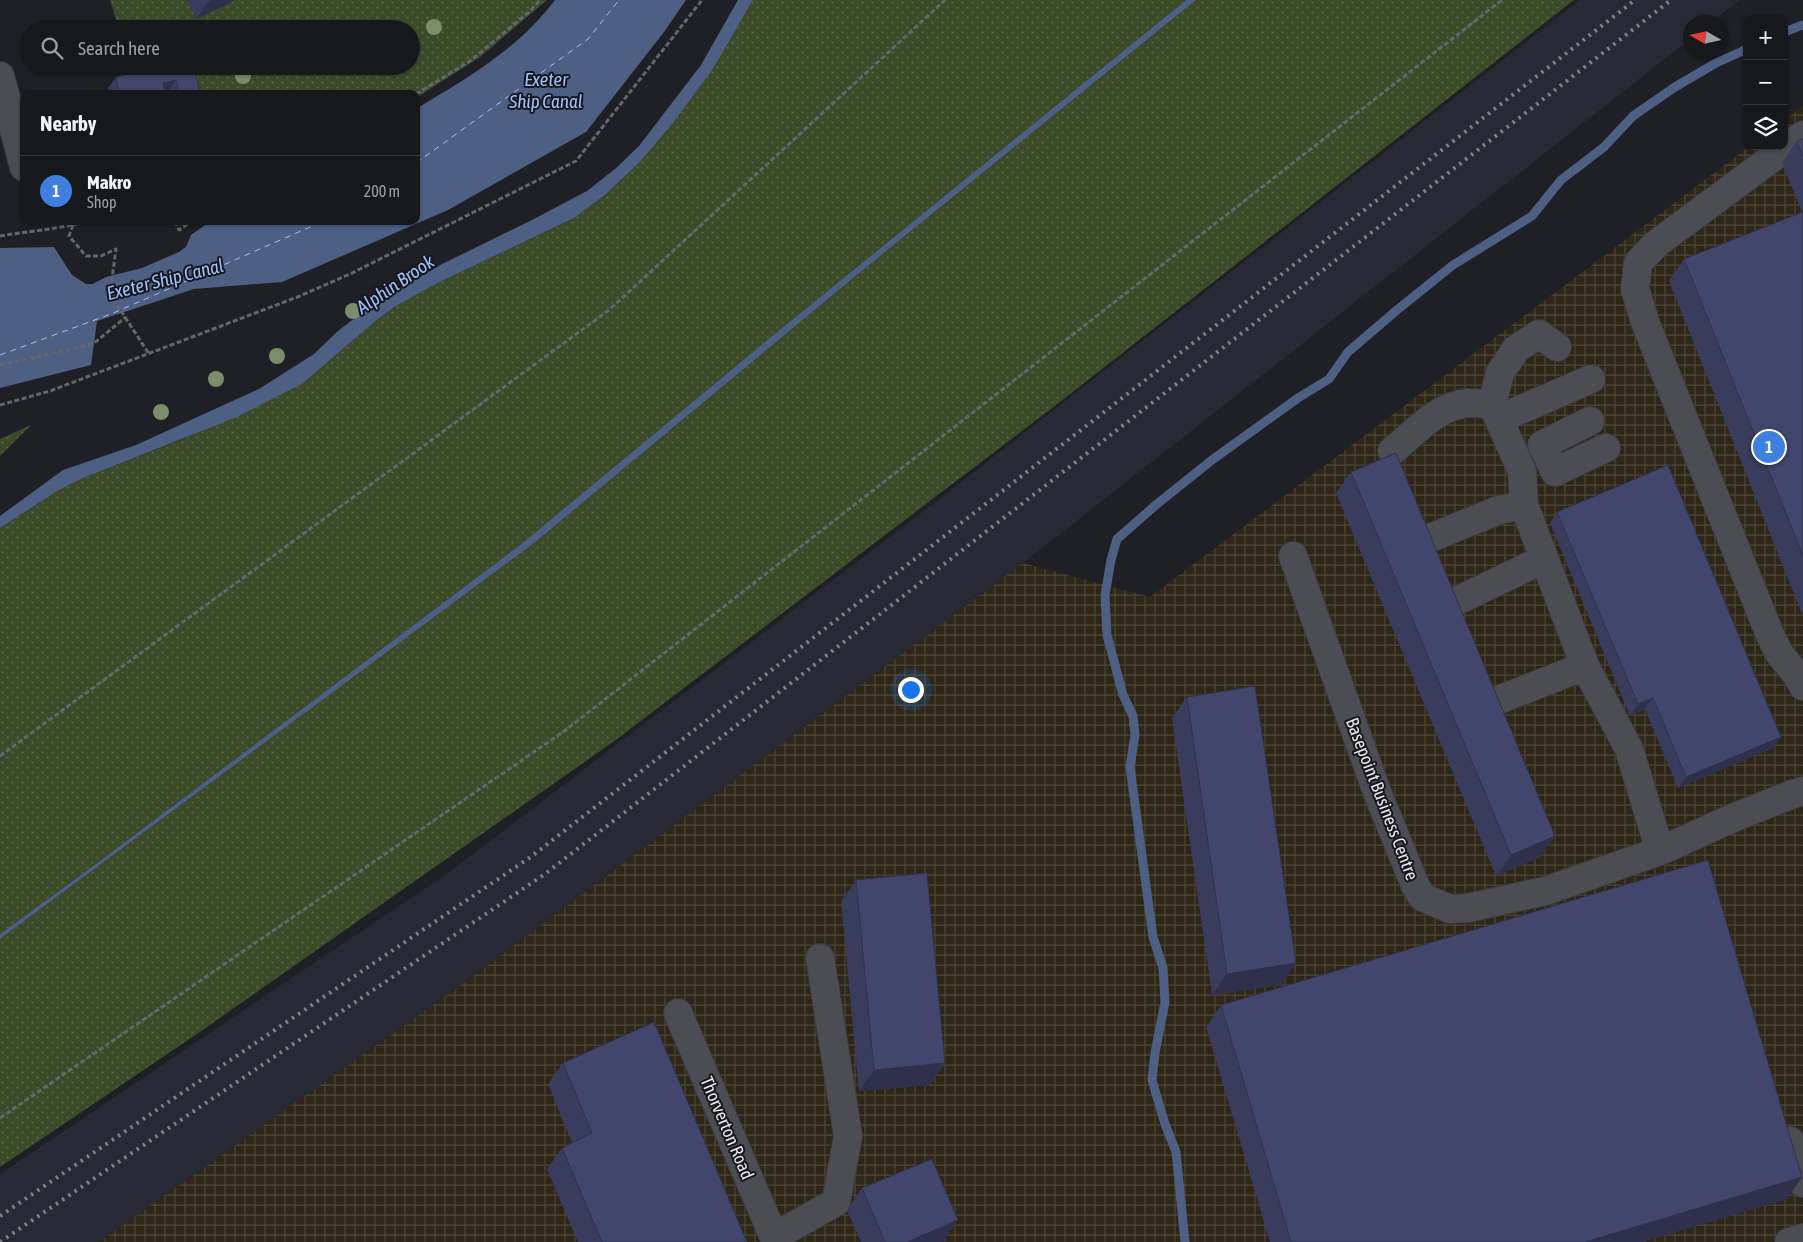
<!DOCTYPE html>
<meta charset="utf-8">
<style>
:root{--surface:#17181c;--page:#242529;--text:#f1f3f6;--muted:#9ea0a3;--line:#36373b;--accent:#1a73e8}
body{margin:0;font-family:"Asap Condensed",sans-serif;background:var(--page);color:var(--text)}
.controls{position:absolute;right:15px;top:15px;display:grid;overflow:hidden;border-radius:10px;box-shadow:0 1px 4px #0004}
.controls button{width:45px;height:45px;display:grid;place-items:center;padding:0;border:0;border-bottom:1px solid var(--line);background:var(--surface);color:var(--text);font:25px sans-serif}
.compass{position:absolute;left:1683px;top:15px;width:45px;height:45px;border-radius:50%;background:var(--surface);box-shadow:0 1px 4px #0004;rotate:279deg}
.you{position:absolute;left:910px;top:689px;width:18px;height:18px;margin:-12px;border:4px solid #fff;border-radius:50%;background:#1a73e8;box-shadow:0 0 0 8px #1a73e833}
.badge{display:grid;place-items:center;width:32px;height:32px;border-radius:50%;background:var(--accent);color:#fff;font-size:16px;font-weight:700}
.pin{position:absolute;translate:-50% -50%;border:2px solid #fff;box-shadow:0 1px 5px #0006}
.list{margin:0;padding:0;list-style:none}
h2{display:flex;justify-content:space-between;align-items:center;height:65px;margin:0;padding:0 20px;font-size:21px}
h2 small{font-size:16px;font-weight:400;color:var(--muted)}
.list li{display:grid;grid-template-columns:32px 1fr auto;gap:15px;align-items:center;box-sizing:border-box;height:70px;padding:0 20px;border-top:1px solid var(--line)}
.list b{display:block;font-size:19px;white-space:nowrap}
.list p{margin:0;font-size:16px;white-space:nowrap;color:var(--muted)}
.list em{font-size:16px;font-style:normal;color:var(--muted)}
.icon{flex:none;width:28px;height:28px;fill:none;stroke:currentColor;stroke-width:2;stroke-linecap:round;stroke-linejoin:round}
.map{position:relative;flex:none;width:1803px;height:1242px;overflow:hidden}
.search{position:absolute;background:var(--surface);box-shadow:0 1px 4px #0004;left:20px;top:20px;width:400px;height:55px;display:flex;align-items:center;gap:12px;box-sizing:border-box;padding:0 18px;border-radius:28px;color:var(--muted);font-size:19px}
.panel{position:absolute;background:var(--surface);box-shadow:0 1px 4px #0004;left:20px;top:90px;width:400px;height:135px;border-radius:10px}
.map>svg:first-child{display:block}
.built{fill:#282934}
.industrial{fill:url(#industrial-grid)}
.grass{fill:url(#grass-dots)}
.water{fill:#4d5f83}
.lines{fill:none;stroke-linecap:round;stroke-linejoin:round}
.stream{stroke:#4d5f83;stroke-width:9}
.ferry{stroke:#a2c0fd;stroke-width:1;stroke-dasharray:6 5;stroke-linecap:butt}
.minor-casing{stroke:#3a3a3f;stroke-width:30}
.path{stroke:#65666b;stroke-width:3;stroke-dasharray:5 2.5;stroke-linecap:butt}
.minor{stroke:#4c4d53;stroke-width:28}
.rail{stroke:#7f7f84;stroke-width:4;stroke-dasharray:2.5 5;stroke-linecap:butt}
.tree{fill:#7b8d6a}
.wall{fill:#3a3c5d}
.shaded-wall{fill:#2f314c}
.building{fill:#43466c;stroke:#2f314c}
.labels{text-anchor:middle;stroke-width:4;stroke-linejoin:round;paint-order:stroke}
.street-label{font-size:18px;fill:#e8e8ec;stroke:#16161c}
.water-label{font-size:19px;font-style:italic;fill:#a2c0fd;stroke:#16161c}
</style>
<div class="map">
<svg width="1803" height="1242" viewBox="0 0 1803 1242">
<defs>
<pattern id="industrial-grid" width="8" height="8" patternUnits="userSpaceOnUse" patternTransform="scale(1.25)"><rect width="8" height="8" fill="#2e2616"/><path d="M0 4h8M4 0v8" fill="none" stroke="#4c4638"/></pattern>
<pattern id="grass-dots" width="8" height="8" patternUnits="userSpaceOnUse" patternTransform="scale(1.25)"><rect width="8" height="8" fill="#3b4b28"/><path d="M2 2h.1M6 6h.1" fill="none" stroke="#576547" stroke-width="1.8" stroke-linecap="round"/></pattern>
</defs>
<rect width="100%" height="100%" fill="#1f2025"/>
<path class="built" d="M1580,0H1740L1711,22H1690V39L1023,563L465,982L99,1242H0V1174L448,873L942,497Z"/>
<path class="industrial" d="M1803,106V1242H99L465,982L1023,563L1150,597L1750,146H1784V120Z"/>
<path class="grass" d="M110,0H547L480,57L416,98V94H141L132,66H411V29H119Z
M753,0H1186L772,336L520,545L93,866L0,934V528L59,490L81,479L183,439L270,400L302,384L379,318L396,306L438,283L574,218L605,195L640,162L713,69Z
M1196,0H1574L1056,405L613,742L197,1034L0,1167V939L533,544L863,270Z
M31,425L0,456V439Z"/>
<path class="water" d="M555,0H686L664,32L586,132L448,210L282,282L194,289L97,321L91,365L0,388V248L54,247L72,275L86,284H93L106,277L142,268L179,252L186,247L191,235L211,221H416V109C469,77 517,50 555,0Z
M738,0H753L713,69L672,124L640,162L605,195L574,218L438,283L396,306L379,318L302,384L237,417L81,479L59,490L0,528V516L63,470L136,445L259,389L314,354L338,331L372,305L442,264L532,220L587,191L615,169L639,146L701,65Z
M1186,0H1196L863,270L533,544L0,939V934L93,866L520,545L772,336Z"/>
<g class="lines">
<path class="stream" d="M1784,32L1803,25
M1185,1242L1176,1152L1165,1124L1152,1080L1155,1053L1165,1002L1163,968L1153,937L1130,767L1135,735L1133,716L1123,695L1107,635L1105,595L1111,560L1117,539L1157,504L1212,460L1298,398L1329,379L1348,352L1397,310L1453,265L1532,216L1561,180L1604,147L1633,116L1675,87L1716,63L1747,49"/>
<path class="ferry" d="M416,163L588,39L619,0
M0,355L111,314L324,221"/>
<g class="minor-casing">
<path id="minor" d="M0,76L24,167
M1803,135L1656,244L1638,263L1635,289L1645,322L1770,635L1779,653L1797,675L1803,686
M1557,347L1539,334L1516,349L1500,373L1492,404L1522,471L1524,505L1585,666L1629,749L1660,851
M1499,419L1591,379
M1590,421L1542,445L1555,472L1606,448
M1392,451C1415,433 1436,406 1468,403C1476,403 1484,404 1492,404
M1420,542L1499,510L1524,505
M1293,556L1377,792L1415,885L1422,897L1450,909L1468,908L1545,891L1660,851L1735,817L1793,794L1803,791
M1444,607L1544,559
M1488,704L1585,666
M678,1013L776,1242
M1790,1141L1803,1183
M774,1237L836,1202L848,1136L820,958
M1789,1242L1803,1238"/>
</g>
<path class="path" d="M416,94L470,61L529,12L540,0
M175,221L179,230L192,221
M73,225L69,236L86,256H101L116,249L110,294L149,354
M0,236C29,231 60,229 89,221
M0,365L93,344L126,317
M0,405L50,391L300,296L350,274L576,161L702,0
M0,756L609,310L945,0
M0,1118L563,732L1502,0"/>
<use href="#minor" class="minor"/>
<path class="rail" d="M0,1216L532,856L1635,0
M0,1242L545,874L1671,0"/>
</g>
<g class="tree">
<circle cx="434" cy="27" r="8"/>
<circle cx="243" cy="76" r="8"/>
<circle cx="353" cy="311" r="8"/>
<circle cx="277" cy="356" r="8"/>
<circle cx="216" cy="379" r="8"/>
<circle cx="161" cy="412" r="8"/>
</g>
<path class="wall" d="M187,0H236L196,19Z
M161,66L200,92L199,94H169L168,92H165V94H109L108,88L116,77Z
M1803,139V614H1802L1669,281L1684,259L1802,212L1782,163L1797,141Z
M1351,472L1555,836L1540,857L1496,876L1336,493Z
M1557,512L1781,737L1773,748L1678,788L1645,709L1630,716L1550,523Z
M1187,697L1296,963L1281,985L1212,995L1172,718Z
M856,880L945,1063L930,1085L859,1091L841,901Z
M1221,1005L1802,1177L1787,1199L1642,1242H1270L1206,1027Z
M563,1063L747,1242H578L547,1169L562,1148L572,1143L548,1084Z
M862,1188L958,1220L943,1242H861L847,1210Z"/>
<path class="shaded-wall" d="M213,0H236L196,19L207,3Z
M176,80L168,92L159,94L163,83Z
M1653,698L1645,709L1630,716L1638,704Z
M1781,737L1773,748L1678,788L1686,777Z
M1555,836L1540,857L1496,876L1511,855Z
M1296,963L1281,985L1212,995L1227,974Z
M945,1063L930,1085L859,1091L874,1070Z
M1802,1177L1787,1199L1642,1242H1585Z
M958,1220L943,1242H907Z"/>
<path class="building" d="M206,0H213L207,3Z
M161,66H194L200,92L194,94H179L176,80L163,83L165,94H119L116,77Z
M1803,139V157L1797,141Z
M1803,212V556L1684,259Z
M1396,453L1555,836L1511,855L1351,472Z
M1668,465L1781,737L1686,777L1653,698L1638,704L1557,512Z
M1255,686L1296,963L1227,974L1187,697Z
M1708,860L1802,1177L1585,1242H1291L1221,1005Z
M927,873L945,1063L874,1070L856,880Z
M654,1022L747,1242H602L562,1148L592,1133L563,1063Z
M932,1159L958,1220L907,1242H885L862,1188Z"/>
<g class="labels">
<g class="street-label">
<text transform="translate(1382 799) rotate(69)" y="6">Basepoint Business Centre</text>
<text transform="translate(727 1128) rotate(67)" y="6">Thorverton Road</text>
</g>
<g class="water-label">
<text x="546" y="86">Exeter<tspan x="546" dy="22">Ship Canal</tspan></text>
<text transform="translate(165 279) rotate(-14)" y="7">Exeter Ship Canal</text>
<text transform="translate(395 284) rotate(-34)" y="7">Alphin Brook</text>
</g>
</g>
</svg>
<div class="controls">
<button>+</button>
<button>−</button>
<button><svg class="icon" aria-label="layers" viewBox="0 0 24 24"><path d="M12 4l9 5-9 5-9-5zM3 14l9 5 9-5"/></svg></button>
</div>
<svg class="compass" viewBox="-18 -18 36 36"><path d="M0-13l5 13h-10z" fill="#e53935"/><path d="M0 13l5-13h-10z" fill="#9ea0a3"/></svg>
<div class="you"></div>
<div class="pin badge" style="left:1769px;top:447px;background:#3f7fe0">1</div>
<div class="search"><svg class="icon" aria-label="search" viewBox="0 0 24 24"><circle cx="10" cy="10" r="6"/><path d="M15 15l6 6"/></svg>Search here</div>
<section class="panel">
<h2>Nearby<small></small></h2>
<ul class="list">
<li><span class="badge" style="background:#3f7fe0">1</span><div><b>Makro</b><p>Shop</p></div><em>200 m</em></li>
</ul>
</section>
</div>
